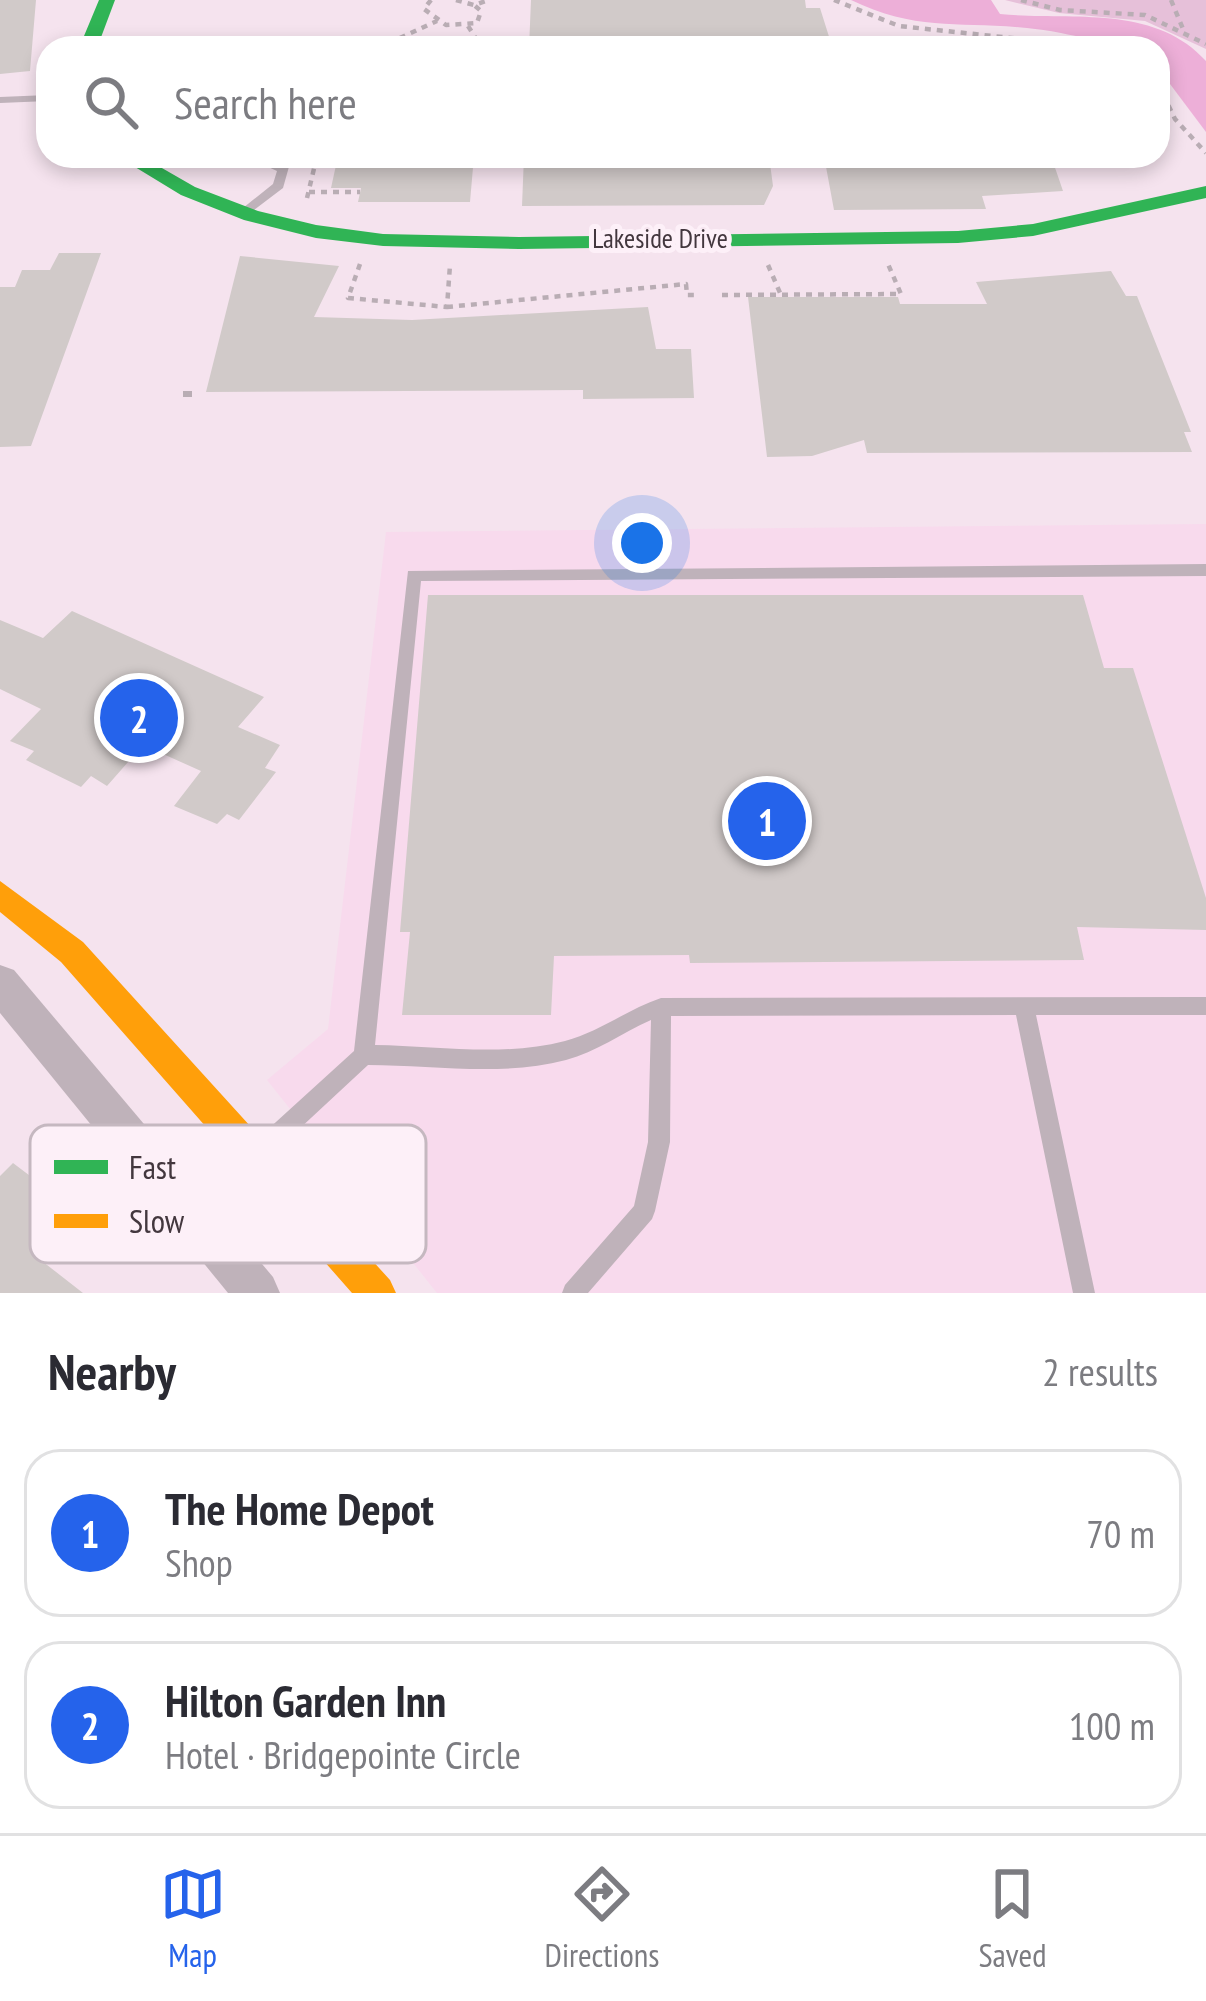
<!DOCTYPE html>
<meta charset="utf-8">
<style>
:root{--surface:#fff;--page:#f7f7f7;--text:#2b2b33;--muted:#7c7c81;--line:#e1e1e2;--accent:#2563eb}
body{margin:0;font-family:"PT Sans Narrow",sans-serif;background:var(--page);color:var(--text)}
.you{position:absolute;left:642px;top:543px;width:42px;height:42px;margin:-30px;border:9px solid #fff;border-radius:50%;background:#1a73e8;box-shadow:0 0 0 18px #1a73e833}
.badge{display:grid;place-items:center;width:78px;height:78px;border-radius:50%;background:var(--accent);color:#fff;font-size:39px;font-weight:700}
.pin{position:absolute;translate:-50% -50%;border:6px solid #fff;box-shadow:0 3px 12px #0006}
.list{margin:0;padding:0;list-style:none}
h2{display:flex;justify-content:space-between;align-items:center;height:156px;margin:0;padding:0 48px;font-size:51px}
h2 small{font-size:39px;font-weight:400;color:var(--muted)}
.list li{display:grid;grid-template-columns:78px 1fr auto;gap:36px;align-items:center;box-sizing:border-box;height:168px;margin:0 24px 24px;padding:0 24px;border:3px solid var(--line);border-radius:36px}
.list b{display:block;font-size:45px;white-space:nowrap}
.list p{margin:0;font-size:39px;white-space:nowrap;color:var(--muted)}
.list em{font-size:39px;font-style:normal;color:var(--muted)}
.icon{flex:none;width:66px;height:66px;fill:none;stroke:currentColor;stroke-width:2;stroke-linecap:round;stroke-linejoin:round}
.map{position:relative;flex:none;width:1206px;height:1293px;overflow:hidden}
.search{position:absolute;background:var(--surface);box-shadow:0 6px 18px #0003;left:36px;right:36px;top:36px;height:132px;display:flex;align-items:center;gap:30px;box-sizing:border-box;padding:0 42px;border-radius:36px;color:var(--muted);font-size:45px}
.sheet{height:540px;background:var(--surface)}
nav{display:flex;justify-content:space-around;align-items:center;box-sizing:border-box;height:168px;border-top:3px solid var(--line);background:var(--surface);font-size:33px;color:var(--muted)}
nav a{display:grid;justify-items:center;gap:6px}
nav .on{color:var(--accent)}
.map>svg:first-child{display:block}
.built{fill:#f8daed}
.green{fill:#e6c0d9}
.water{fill:#edafd8}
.building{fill:#d1cac9}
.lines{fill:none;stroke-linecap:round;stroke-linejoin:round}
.path-far1{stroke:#b9adb4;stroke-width:4.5;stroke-dasharray:6 6;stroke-linecap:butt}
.path{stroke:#b9adb4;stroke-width:6;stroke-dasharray:9 9;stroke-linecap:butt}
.lane{fill:#bfb2ba;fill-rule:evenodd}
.street{fill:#bfb2ba;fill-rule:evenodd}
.fast{fill:#30b455;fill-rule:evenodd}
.slow{fill:#ff9f0a;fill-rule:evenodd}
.labels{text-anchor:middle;stroke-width:10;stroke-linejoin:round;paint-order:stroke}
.far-street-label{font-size:27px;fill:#43373e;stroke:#fdf0f8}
.key{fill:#fdf0f8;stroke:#c5b8c0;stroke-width:3}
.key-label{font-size:33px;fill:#43373e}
</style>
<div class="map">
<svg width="1206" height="1293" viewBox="0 0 1206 1293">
<rect width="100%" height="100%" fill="#f5e3ee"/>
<path class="built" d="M1206,524V1293H437L267,1080L328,1029L386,532Z"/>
<path class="green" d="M1005,0H1206V49L1145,21L1059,13Z"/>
<path class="water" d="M851,0H991L1000,14C1068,21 1154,3 1206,61V132L1158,68V48C1113,48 1071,32 1027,28C958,21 918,32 851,0Z"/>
<path class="building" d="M0,0H36L30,71L0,74Z
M531,0H805L806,8H820L831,43L529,48Z
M338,156H474L470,202H358L361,188H331Z
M524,156H769L773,186L764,205L522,206Z
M824,156H1051L1063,191L982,196L986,209L834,210Z
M59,253H101L31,446L0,447V287H15L22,270H50Z
M240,256L339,266L314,317L412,320L648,307L656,349H691L694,398L583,399V390L206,392Z
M1111,271L1126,296H1137L1191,432H1184L1192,452L867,453L864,440L812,456L767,457L748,297H898L900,304H987L976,282Z
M428,595H1083L1104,668H1133L1206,898V930L1077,927L1084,960L690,963L689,955L554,956L551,1015H402L410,932H400Z
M72,611L264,697L238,727L280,745L265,768L276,772L239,820L227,814L217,824L174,806L201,771L143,745L107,786L91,776L81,787L26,760L34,751L10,741L41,709L0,689V620L43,638Z
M13,1163L54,1194L48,1200L67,1215L33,1254L83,1293H0V1176Z"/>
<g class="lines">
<path class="path-far1" d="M431,0L424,9L446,25L477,23L481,11L474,5
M456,0L474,5L489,0
M834,0L899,26L1105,48
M1021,0L1060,10L1145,15L1206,44
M1171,0L1183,29
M468,26L482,48
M378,48L437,21
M1158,84L1175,119L1206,153
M309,192H360
M307,198L317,156
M360,264L348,298L447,307L450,265
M768,265L781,295
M722,295L901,294L888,264
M447,307L686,284L687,295H698"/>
<path class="path" d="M183,394H201"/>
<path class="lane" d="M48,95V101L0,103V97Z
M244,156H261L278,163L280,156H292L283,188L242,219L236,215L238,212L273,184L277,171Z
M1206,564V576L421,581L375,1045C437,1046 505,1057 565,1041C599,1032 628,1009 661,998L1206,997V1015H1036L1095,1293H1073L1016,1015L671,1016L670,1142L655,1211L652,1219L588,1293H562L565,1285L634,1206L648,1142L651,1020C622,1033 596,1052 566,1060C503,1077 432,1065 368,1065L269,1157L261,1160L253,1157L250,1150L253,1143L354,1051L408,571Z"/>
<path class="street" d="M0,965L14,970L273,1277L280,1293H228L0,1013Z"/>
<path class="fast" d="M99,0H115L97,48H79Z
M117,156H141L195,187L258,211L316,225L383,234L519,237L958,231L1033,224L1206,186V198L1033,236L958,243L519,249L383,246L316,238L244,220L181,195Z"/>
<path class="slow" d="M0,881L83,942L390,1280L396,1293H352L61,962L0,912Z"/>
</g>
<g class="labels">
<g class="far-street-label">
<text x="660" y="248">Lakeside Drive</text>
</g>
</g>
<rect x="30" y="1125" width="396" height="138" rx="18" class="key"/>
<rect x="54" y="1160" width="54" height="14" fill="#30b455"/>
<rect x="54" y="1214" width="54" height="14" fill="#ff9f0a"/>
<g class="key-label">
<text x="129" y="1179">Fast</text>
<text x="129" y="1233">Slow</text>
</g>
</svg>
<div class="you"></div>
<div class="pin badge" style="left:767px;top:821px">1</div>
<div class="pin badge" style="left:139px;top:718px">2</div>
<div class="search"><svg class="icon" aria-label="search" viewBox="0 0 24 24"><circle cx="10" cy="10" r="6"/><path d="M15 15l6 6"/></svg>Search here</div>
</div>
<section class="sheet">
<h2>Nearby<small>2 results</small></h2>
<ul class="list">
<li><span class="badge">1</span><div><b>The Home Depot</b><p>Shop</p></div><em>70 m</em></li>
<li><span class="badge">2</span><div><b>Hilton Garden Inn</b><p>Hotel · Bridgepointe Circle</p></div><em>100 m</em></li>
</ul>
</section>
<nav>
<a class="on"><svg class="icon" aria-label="map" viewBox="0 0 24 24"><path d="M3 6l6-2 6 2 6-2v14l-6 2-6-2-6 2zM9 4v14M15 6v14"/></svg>Map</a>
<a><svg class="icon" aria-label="directions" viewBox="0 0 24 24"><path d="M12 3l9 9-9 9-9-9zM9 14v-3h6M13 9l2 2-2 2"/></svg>Directions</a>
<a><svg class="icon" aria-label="saved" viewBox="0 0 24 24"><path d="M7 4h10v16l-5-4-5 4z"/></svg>Saved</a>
</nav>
